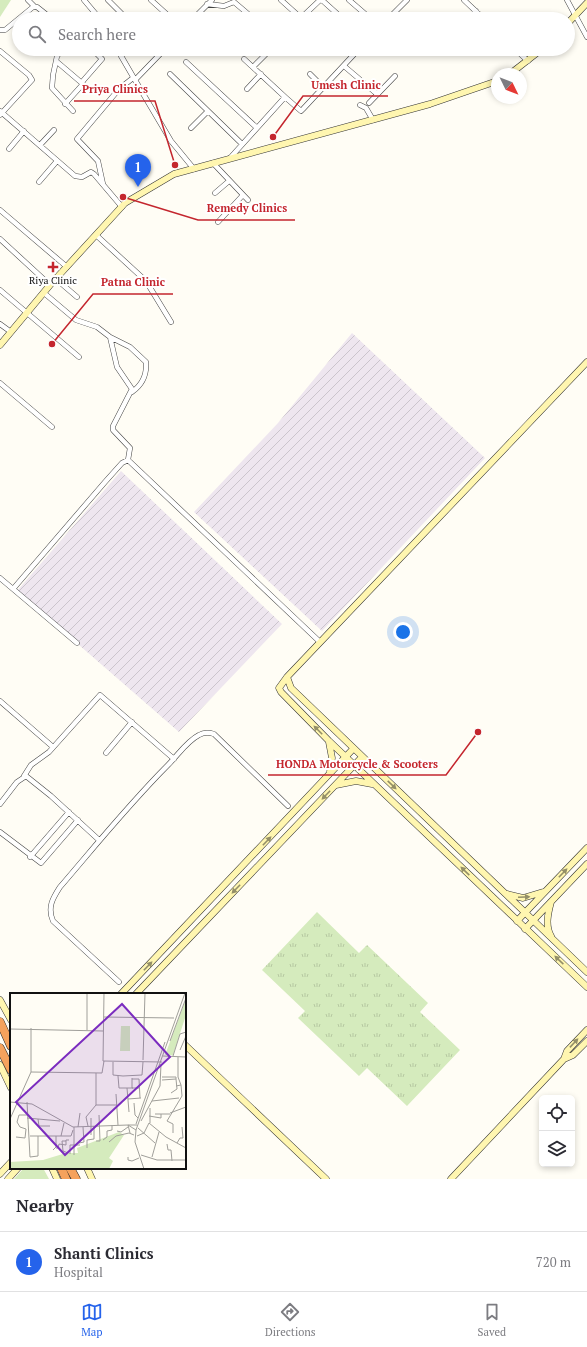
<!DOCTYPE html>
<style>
:root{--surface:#fff;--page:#f2f2f3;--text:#2b2b33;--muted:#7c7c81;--line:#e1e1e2;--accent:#2563eb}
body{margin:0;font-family:"PT Serif",serif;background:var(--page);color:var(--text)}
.controls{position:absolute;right:12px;bottom:12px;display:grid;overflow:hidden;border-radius:6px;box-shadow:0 2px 6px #0003}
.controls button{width:36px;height:36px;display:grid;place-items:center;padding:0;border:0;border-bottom:1px solid var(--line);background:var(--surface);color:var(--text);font:20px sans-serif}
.compass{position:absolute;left:491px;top:68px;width:36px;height:36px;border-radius:50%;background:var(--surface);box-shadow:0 2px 6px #0003;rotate:133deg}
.you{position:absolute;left:403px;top:632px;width:14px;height:14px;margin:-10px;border:3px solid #fff;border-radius:50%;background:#1a73e8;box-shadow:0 0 0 6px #1a73e833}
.badge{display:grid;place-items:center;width:26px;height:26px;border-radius:50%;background:var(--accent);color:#fff;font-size:13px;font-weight:700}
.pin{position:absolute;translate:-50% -33px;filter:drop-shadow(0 1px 2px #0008)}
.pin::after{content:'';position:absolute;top:21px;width:14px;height:12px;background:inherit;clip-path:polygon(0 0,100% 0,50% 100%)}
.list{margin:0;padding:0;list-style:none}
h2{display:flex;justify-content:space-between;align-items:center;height:52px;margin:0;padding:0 16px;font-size:17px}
h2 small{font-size:13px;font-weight:400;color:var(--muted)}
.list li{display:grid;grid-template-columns:26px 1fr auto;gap:12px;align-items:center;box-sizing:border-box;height:60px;padding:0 16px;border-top:1px solid var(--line)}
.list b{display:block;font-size:15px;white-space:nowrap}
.list p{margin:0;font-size:13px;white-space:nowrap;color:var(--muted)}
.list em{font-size:13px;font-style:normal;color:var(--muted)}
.icon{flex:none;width:22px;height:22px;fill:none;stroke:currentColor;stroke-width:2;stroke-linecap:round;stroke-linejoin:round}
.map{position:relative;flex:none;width:587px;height:1179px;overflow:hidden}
.search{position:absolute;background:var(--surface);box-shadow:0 2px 6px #0003;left:12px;right:12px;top:12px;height:44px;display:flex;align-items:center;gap:10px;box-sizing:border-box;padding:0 14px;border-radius:22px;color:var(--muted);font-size:15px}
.sheet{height:112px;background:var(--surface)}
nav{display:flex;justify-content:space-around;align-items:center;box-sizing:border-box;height:56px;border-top:1px solid var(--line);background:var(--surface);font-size:11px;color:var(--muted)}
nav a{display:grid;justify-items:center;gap:2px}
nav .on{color:var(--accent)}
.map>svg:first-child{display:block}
.industrial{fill:url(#industrial-furrows)}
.grass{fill:#d5ebbd}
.park{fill:url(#park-tufts)}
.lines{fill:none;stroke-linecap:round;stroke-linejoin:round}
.street-casing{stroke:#444;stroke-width:5.5}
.secondary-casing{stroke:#333;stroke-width:7}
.highway-casing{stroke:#222;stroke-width:9}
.street{stroke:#fff;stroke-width:4.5}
.secondary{stroke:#fff6b0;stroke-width:6}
.highway{stroke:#f5a25d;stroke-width:8}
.oneway{fill:#948f68}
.poi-dot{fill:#c4262e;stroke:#fff;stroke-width:1.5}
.labels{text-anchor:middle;stroke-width:4;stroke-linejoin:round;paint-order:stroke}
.poi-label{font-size:10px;fill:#111;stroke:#fff}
.inset-road{fill:none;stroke:#a09f9a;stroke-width:1}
.view{fill:#7b2cbf;fill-opacity:0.15;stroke:#7b2cbf;stroke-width:2}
.inset-edge{fill:none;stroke:#111;stroke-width:2}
.leader{fill:none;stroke:#c4262e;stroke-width:1.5}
.callout-dot{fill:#c4262e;stroke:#fff;stroke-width:1.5}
.callout-label{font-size:11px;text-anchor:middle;font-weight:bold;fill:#c4262e;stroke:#fff;stroke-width:4;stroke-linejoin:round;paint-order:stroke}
</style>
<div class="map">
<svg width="587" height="1179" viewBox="0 0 587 1179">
<defs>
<pattern id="industrial-furrows" width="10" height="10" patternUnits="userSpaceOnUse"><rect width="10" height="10" fill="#eee6ef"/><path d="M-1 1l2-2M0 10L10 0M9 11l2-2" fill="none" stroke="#cbc4cc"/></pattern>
<pattern id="park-tufts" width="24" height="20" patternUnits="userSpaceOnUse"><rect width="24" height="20" fill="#d5ebbd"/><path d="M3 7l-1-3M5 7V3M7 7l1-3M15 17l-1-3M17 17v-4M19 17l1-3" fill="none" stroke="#b6c8a1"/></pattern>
</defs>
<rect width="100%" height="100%" fill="#fffdf5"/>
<path class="industrial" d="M352,333L485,458L322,631L194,512L278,423Z
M121,471L282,624L179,732L17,591Z"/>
<path class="grass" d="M0,0H11L0,17Z
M24,1168H43L49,1179H14Z"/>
<path class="park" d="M317,912L359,953L367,945L428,1003L420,1012L460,1050L407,1106L367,1068L359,1076L298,1018L305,1011L262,970Z"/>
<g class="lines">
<g class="street-casing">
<path id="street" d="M28,0L35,7
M84,0L100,19
M108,0L127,19
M151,0L172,19
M281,0L301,18
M349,0L371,19
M464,0L484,19
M567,0L587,37
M207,4L224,6L234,2L254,19
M193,19L212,0
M300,19L320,0L323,1L343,19
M388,19L407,0
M468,19L476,11
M0,30H5L33,7H37L52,19
M63,49L57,56L56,61L83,84L65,104
M117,49L135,80
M165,49L135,80L171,141L194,169
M515,49L528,61
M0,51L29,75L32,80L0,115
M244,59L285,97
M56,61L53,75L52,88L73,111
M186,62L256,127
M344,66L377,94
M253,67L271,49
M170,74L242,144
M310,74L323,87
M82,82L102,59L92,49
M247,89L261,74
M369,103L395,76
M360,105L366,108L373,120
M0,111L75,176L82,177L91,172L94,174L122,207
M191,128L208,111
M40,145L54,130
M9,149L24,131
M230,158L285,97L301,111L303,109L359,49
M213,163L248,200
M39,182L57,161
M103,184L98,161L77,139L119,89L133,78
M215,193L229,181
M0,210L67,267
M218,222L243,195
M96,235L146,281L171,322
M0,239L50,285
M56,279L77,297
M0,290L79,357
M44,293L76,320L97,327L110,337L117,367L132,389L113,426V430L130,448L128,460
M0,324L11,332
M110,337L130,347L146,362C147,375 142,385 132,392
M0,383L52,427
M0,578L77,643
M13,589L105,482L122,463L128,460L320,642
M0,701L53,747
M106,753L132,722
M24,776L31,765L49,752L100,695L174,759
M0,804L17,782L26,776L51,796L99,840
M0,832L41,863L78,820
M30,857L69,812
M119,982L53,921C47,907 53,898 60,887C96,845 130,803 168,765C178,755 187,741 199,735C204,732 208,732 214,734L288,806"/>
</g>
<g class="secondary-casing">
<path id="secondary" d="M568,23L587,3
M510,74L542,49
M0,345L50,285L125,203L174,174L430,104L497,81
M587,362L287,677L279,688L281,692L329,741L587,987
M287,677L291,688L587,972
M329,742L332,758L330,772
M336,785L356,781L372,784
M507,894L523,898L543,892
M517,921L587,848
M525,929L587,864
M551,936C545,926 548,913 551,902
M121,994L353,749
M136,994L362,757
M0,1000L11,1020
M185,1045L326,1179
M564,1059L567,1051L587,1030
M0,1065L11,1088
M52,1168L57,1179
M87,1168L92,1179
M0,1174L11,1162
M8,1179L18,1168
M451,1179L564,1059L573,1055L587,1041"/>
</g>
<g class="highway-casing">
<path id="highway" d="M0,1022L11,1046
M0,1048L11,1070
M61,1168L66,1179
M70,1168L76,1179"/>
</g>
<use href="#street" class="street"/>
<use href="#secondary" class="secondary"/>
<use href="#highway" class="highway"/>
</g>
<defs><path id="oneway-solid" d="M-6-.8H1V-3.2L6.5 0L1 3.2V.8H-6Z"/></defs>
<g class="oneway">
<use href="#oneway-solid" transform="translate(318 730) rotate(-135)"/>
<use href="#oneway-solid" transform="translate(392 785) rotate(44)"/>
<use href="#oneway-solid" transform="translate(326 795) rotate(134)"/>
<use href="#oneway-solid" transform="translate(267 841) rotate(-46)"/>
<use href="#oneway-solid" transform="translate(465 871) rotate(-136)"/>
<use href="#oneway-solid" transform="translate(563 873) rotate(-46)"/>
<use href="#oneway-solid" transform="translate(236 889) rotate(134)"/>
<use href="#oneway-solid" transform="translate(524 897) rotate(-3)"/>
<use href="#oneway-solid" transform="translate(559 960) rotate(-137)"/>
<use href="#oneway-solid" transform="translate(148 966) rotate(-46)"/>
<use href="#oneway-solid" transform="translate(574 1043) rotate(-47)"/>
</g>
<path class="poi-dot" d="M51 261h4v4h4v4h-4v4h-4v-4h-4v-4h4z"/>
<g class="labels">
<g class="poi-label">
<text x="53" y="284">Riya Clinic</text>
</g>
</g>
<g transform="translate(10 993)">
<rect width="176" height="176" fill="#fffdf5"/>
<path d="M176,6V22L163,62H155ZM109,139L114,142L99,165L103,168L99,176H0V169L33,167L56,160H68L67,155Z" fill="#d5ebbd"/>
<path d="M111,33H120V58H110Z" fill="#d5ebbd"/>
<path class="inset-road" d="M94,0L93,68L152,69M94,24L164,25M21,35V79L92,80M0,36L93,38M77,37V0M160,48L176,5M170,57L176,43M153,63L176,64M163,63L170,41L176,39M168,64V84L171,92M133,67L135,0M103,69V82L113,83L132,82L133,69M86,80V112H107M92,80L94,68M108,83L109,95H123M152,84H166V86M122,85V95H130M122,86H129L130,105M152,87L166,86L167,96L161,100M117,95L119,119M106,101L108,132M118,106L131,105M142,108L169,105M0,109L22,111L63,134L118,132L126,137M17,109L20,164L28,163V143M124,110L125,122L128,125M160,120L176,114M145,121H160M139,123L151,125V121M17,125L50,128M81,125V142M0,126L21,79M28,126L29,133H40M131,128L150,93L151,71M140,130V115M126,131L155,49M78,133L76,124L86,112M64,134V162M68,134L70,120M128,135L145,150M16,136L10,134L7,129L9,122H17M107,138L111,139L118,134M120,140L118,132H127M163,140V131L157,128L172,103L171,92L166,93M20,143H51L54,130M51,143H61L63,137M127,143L134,140L139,130L156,144L176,155M6,144L15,145L16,136M93,147L97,144V138L102,137V132M56,148H52L53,158L58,160M86,148H90L89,122M99,149L106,143L119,140L124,142M69,150L74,149L73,134M167,150L170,145H173L172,134M157,151L158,157H161L162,168M46,155H48L49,151L56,152V147H59M77,155V147L84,146V133M43,157L46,154V143M60,161V152H70M131,162L147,167H176M118,164V167L122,168L129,165M142,164L149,139M134,176L125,149L126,137L175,0"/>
<path class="view" d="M112,11L160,64L55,162L6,109Z"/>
<rect width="176" height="176" class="inset-edge"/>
</g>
<path class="leader" d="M273 137L303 96H388M175 165L155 101H74M123 197L198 220H295M52 344L93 294H173M478 732L446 775H268"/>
<g class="callout-dot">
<circle cx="273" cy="137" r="4"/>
<circle cx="175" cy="165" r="4"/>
<circle cx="123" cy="197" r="4"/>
<circle cx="52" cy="344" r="4"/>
<circle cx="478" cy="732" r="4"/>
</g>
<g class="callout-label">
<text x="346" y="89">Umesh Clinic</text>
<text x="115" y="93">Priya Clinics</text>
<text x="247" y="212">Remedy Clinics</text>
<text x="133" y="286">Patna Clinic</text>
<text x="357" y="768">HONDA Motorcycle &amp; Scooters</text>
</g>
</svg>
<div class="controls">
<button><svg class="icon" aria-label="locate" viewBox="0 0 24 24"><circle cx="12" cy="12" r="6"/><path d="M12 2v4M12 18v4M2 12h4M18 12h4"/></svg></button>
<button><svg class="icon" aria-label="layers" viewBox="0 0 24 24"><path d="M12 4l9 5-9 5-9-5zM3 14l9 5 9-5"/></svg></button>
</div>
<svg class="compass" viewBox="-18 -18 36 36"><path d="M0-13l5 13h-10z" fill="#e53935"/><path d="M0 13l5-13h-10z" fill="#7c7c81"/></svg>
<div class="you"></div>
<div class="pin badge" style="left:138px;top:187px">1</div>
<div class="search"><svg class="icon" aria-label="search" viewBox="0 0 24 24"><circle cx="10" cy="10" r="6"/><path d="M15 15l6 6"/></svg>Search here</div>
</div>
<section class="sheet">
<h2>Nearby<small></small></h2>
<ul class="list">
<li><span class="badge">1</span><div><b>Shanti Clinics</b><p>Hospital</p></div><em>720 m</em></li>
</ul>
</section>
<nav>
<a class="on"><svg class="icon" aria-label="map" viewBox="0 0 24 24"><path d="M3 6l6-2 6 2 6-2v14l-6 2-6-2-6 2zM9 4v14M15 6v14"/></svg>Map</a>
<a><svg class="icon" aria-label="directions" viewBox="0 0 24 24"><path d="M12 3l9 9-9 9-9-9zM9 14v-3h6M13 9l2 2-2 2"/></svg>Directions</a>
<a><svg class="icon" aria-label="saved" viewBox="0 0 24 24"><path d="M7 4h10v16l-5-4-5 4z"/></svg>Saved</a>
</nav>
